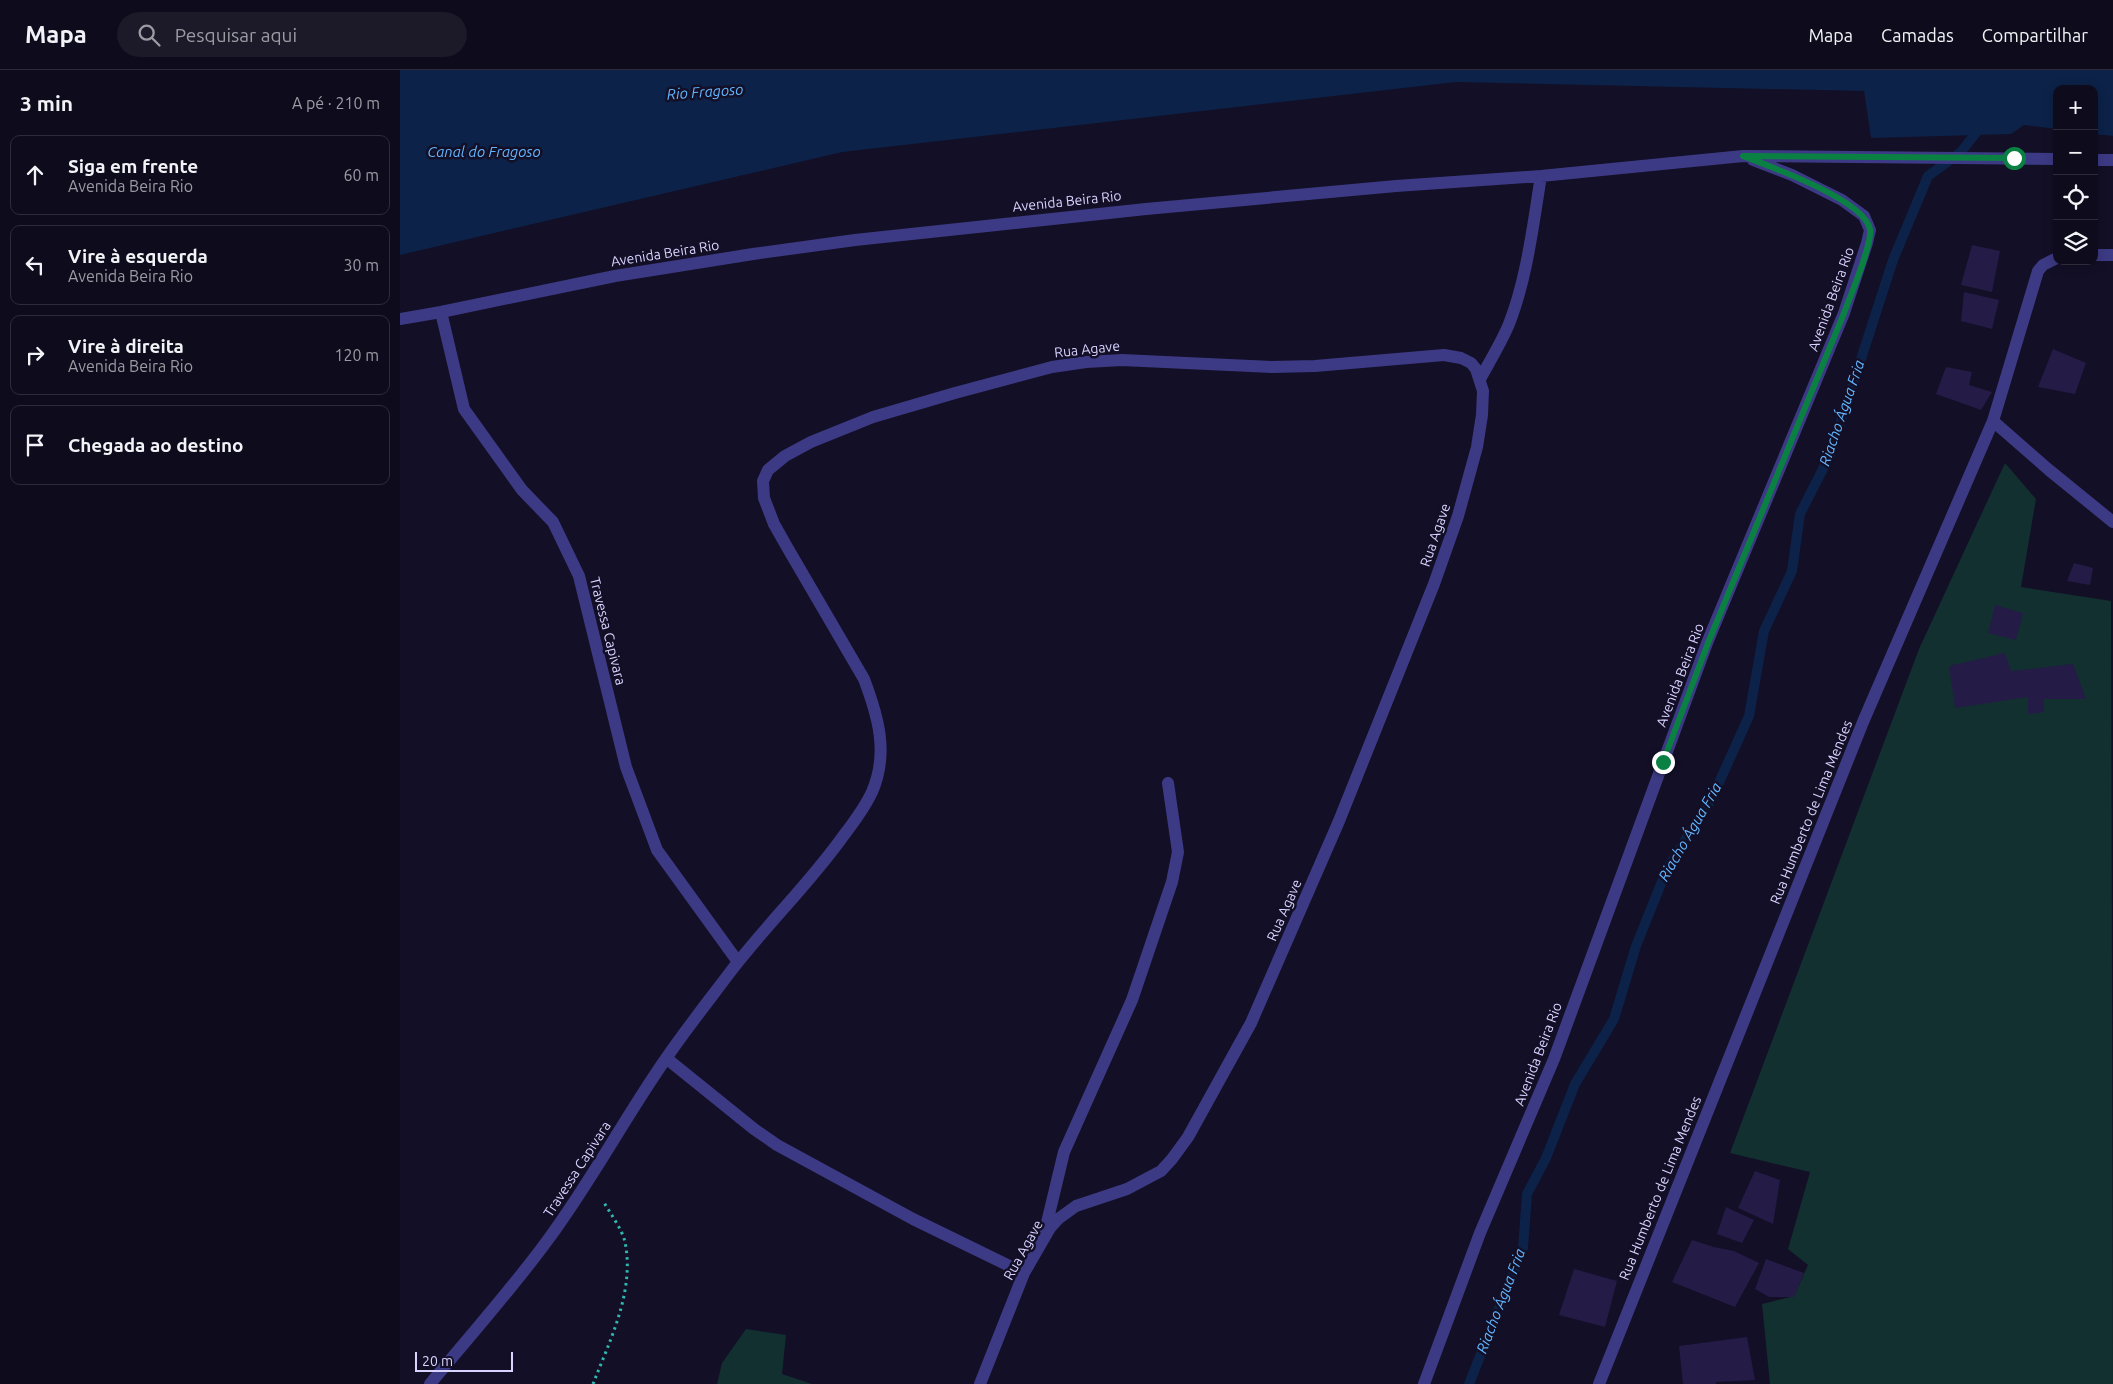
<!DOCTYPE html>
<html lang="pt">
<meta charset="utf-8">
<style>
:root{--surface:#0e0b1c;--page:#1c1929;--text:#f1f3f6;--muted:#9b9ba3;--line:#2e2b3b}
body{margin:0;font-family:Ubuntu,sans-serif;background:var(--page);color:var(--text)}
.controls{position:absolute;right:15px;top:15px;display:grid;overflow:hidden;border-radius:10px;box-shadow:0 2px 12px #0003}
.controls button{width:45px;height:45px;display:grid;place-items:center;padding:0;border:0;border-bottom:1px solid var(--line);background:var(--surface);color:var(--text);font:25px sans-serif}
.scale{position:absolute;left:15px;bottom:12px;width:98px;box-sizing:border-box;padding-left:5px;border:2px solid #d9d4ff;border-top:0;font-size:14px;line-height:18px;white-space:nowrap;color:#d9d4ff;-webkit-text-stroke:4px #130f26;paint-order:stroke}
.stop{position:absolute;width:15px;height:15px;margin:-11px;border:4px solid #0b8043;border-radius:50%;background:#fff}
.stop.end{background:#0b8043;border-color:#fff;box-shadow:0 1px 5px #0008}
.list{margin:0;padding:0;list-style:none}
h2{display:flex;justify-content:space-between;align-items:center;height:65px;margin:0;padding:0 20px;font-size:21px}
h2 small{font-size:16px;font-weight:400;color:var(--muted)}
.list li{display:grid;grid-template-columns:32px 1fr auto;gap:15px;align-items:center;box-sizing:border-box;height:80px;margin:0 10px 10px;padding:0 10px;border:1px solid var(--line);border-radius:10px}
.list b{display:block;font-size:19px;white-space:nowrap}
.list p{margin:0;font-size:16px;white-space:nowrap;color:var(--muted)}
.list em{font-size:16px;font-style:normal;color:var(--muted)}
.icon{flex:none;width:28px;height:28px;fill:none;stroke:currentColor;stroke-width:2;stroke-linecap:round;stroke-linejoin:round}
.map{position:relative;flex:none;width:1713px;height:1314px;overflow:hidden}
header{display:flex;align-items:center;gap:30px;box-sizing:border-box;height:70px;padding:0 25px;background:var(--surface);border-bottom:1px solid var(--line)}
header strong{font-size:24px}
nav{display:flex;gap:28px;margin-inline-start:auto;font-size:18px}
.search{width:350px;height:45px;background:var(--page);display:flex;align-items:center;gap:12px;box-sizing:border-box;padding:0 18px;border-radius:28px;color:var(--muted);font-size:19px}
main{display:flex}
aside{flex:1;background:var(--surface)}
.map>svg:first-child{display:block}
.green{fill:#12302f}
.water{fill:#0c2248}
.lines{fill:none;stroke-linecap:round;stroke-linejoin:round}
.stream{stroke:#0c2248;stroke-width:10}
.building{fill:#241b47}
.path{stroke:#2fb8b0;stroke-width:3;stroke-dasharray:2.5 4;stroke-linecap:butt}
.street{stroke:#3d3a85;stroke-width:12}
.route{stroke:#0b8043;stroke-width:6}
.labels{text-anchor:middle;stroke-width:5;stroke-linejoin:round;paint-order:stroke}
.street-label{font-size:14px;fill:#d9d4ff;stroke:#130f26}
.water-label{font-size:15px;font-style:italic;fill:#62b6ff;stroke:#130f26}
</style>
<header>
<strong>Mapa</strong>
<div class="search"><svg class="icon" aria-label="search" viewBox="0 0 24 24"><circle cx="10" cy="10" r="6"/><path d="M15 15l6 6"/></svg>Pesquisar aqui</div>
<nav><a>Mapa</a><a>Camadas</a><a>Compartilhar</a></nav>
</header>
<main>
<aside>
<h2>3 min<small>A pé · 210 m</small></h2>
<ul class="list">
<li><svg class="icon" aria-label="ahead" viewBox="0 0 24 24"><path d="M12 20V5M6 11l6-6 6 6"/></svg><div><b>Siga em frente</b><p>Avenida Beira Rio</p></div><em>60 m</em></li>
<li><svg class="icon" aria-label="left" viewBox="0 0 24 24"><path d="M17 20v-9H6M10 6l-5 5 5 5"/></svg><div><b>Vire à esquerda</b><p>Avenida Beira Rio</p></div><em>30 m</em></li>
<li><svg class="icon" aria-label="right" viewBox="0 0 24 24"><path d="M7 20v-9h11M14 6l5 5-5 5"/></svg><div><b>Vire à direita</b><p>Avenida Beira Rio</p></div><em>120 m</em></li>
<li><svg class="icon" aria-label="arrive" viewBox="0 0 24 24"><path d="M6 21V4h12l-3 4 3 4H6"/></svg><div><b>Chegada ao destino</b></div></li>
</ul>
</aside>
<div class="map">
<svg width="1713" height="1314" viewBox="0 0 1713 1314">
<rect width="100%" height="100%" fill="#130f26"/>
<path class="green" d="M1605,393L1636,429L1621,517L1711,531L1713,1314H1370L1362,1234L1394,1226L1408,1195L1388,1179L1410,1102L1330,1083L1519,579Z
M346,1259L386,1265L382,1304L412,1314H317L322,1293Z"/>
<path class="water" d="M0,0H1713V66L1694,64V19H1657V59L1624,55L1611,64L1471,68L1464,21L1056,12L442,82L0,185Z"/>
<g class="lines">
<path class="stream" d="M1069,1314L1123,1178L1127,1124L1146,1088L1175,1014L1214,949L1236,876L1267,799L1312,728L1349,646L1364,561L1392,501L1400,444L1430,385L1493,190L1528,106L1561,82L1582,55"/>
</g>
<path class="building" d="M1572,175L1600,181L1592,222L1561,215Z
M1564,222L1599,230L1592,259L1561,251Z
M1653,279L1686,293L1675,324L1638,317Z
M1546,297L1572,302L1569,315L1592,322L1581,340L1536,324Z
M1674,493L1693,498L1690,515L1667,511Z
M1595,535L1623,543L1616,570L1588,563Z
M1605,583L1611,601L1673,594L1686,629H1644V642L1628,644V627L1555,638L1549,596Z
M1355,1101L1380,1110L1373,1154L1338,1138Z
M1326,1137L1354,1150L1342,1173L1317,1164Z
M1292,1170L1314,1177L1334,1181L1359,1193L1335,1237L1272,1212Z
M1366,1189L1404,1203L1394,1227H1369L1355,1219Z
M1174,1199L1217,1211L1205,1257L1159,1245Z
M1347,1267L1355,1310L1316,1312V1314H1283L1279,1276Z"/>
<g class="lines">
<path class="path" d="M193,1314C210,1270 235,1221 225,1172C222,1159 210,1143 203,1131"/>
<path class="street" d="M1694,90H1713
M1694,185H1713
M41,242L64,339L122,420L153,452L179,506L226,697L257,780L338,892
M0,249L41,242L215,206L353,184L455,170L746,139L996,116L1141,106L1343,86L1657,89
M1080,309C1090,291 1101,273 1109,254C1127,208 1133,155 1141,106
M1593,351L1649,400L1713,452
M266,988L354,1059L377,1075L513,1149L624,1203
M645,1161L664,1082L732,930L772,812L778,782L768,713
M30,1314C69,1267 111,1220 147,1171C191,1112 225,1047 267,987C287,958 310,929 331,901C367,854 410,813 444,765C454,752 465,737 472,722C489,683 478,646 464,609L387,477L374,454L364,428L363,411L368,400L385,386L411,372L473,347L555,323L652,297L686,292L722,290L872,297L915,296L1044,285L1061,288L1071,293L1076,299L1083,321L1082,345L1077,377L1058,446L1034,514L939,751L851,953L788,1067L772,1089L761,1101L727,1119L676,1136L658,1149L650,1158L624,1203L580,1314
M1024,1314L1080,1163L1154,989L1307,573L1444,243L1467,173L1470,160L1464,146L1442,130L1392,105L1353,90
M1199,1314L1463,652L1593,351L1638,201L1643,195L1657,188"/>
</g>
<g class="lines">
<path class="route" d="M1263,692L1308,573L1444,243C1450,227 1473,172 1470,159C1463,129 1371,97 1343,86L1614,88"/>
</g>
<g class="labels">
<g class="street-label">
<text transform="translate(667 131) rotate(-6)" y="5">Avenida Beira Rio</text>
<text transform="translate(265 183) rotate(-9)" y="5">Avenida Beira Rio</text>
<text transform="translate(1431 229) rotate(-70)" y="5">Avenida Beira Rio</text>
<text transform="translate(687 279) rotate(-6)" y="5">Rua Agave</text>
<text transform="translate(1035 465) rotate(-71)" y="5">Rua Agave</text>
<text transform="translate(208 561) rotate(76)" y="5">Travessa Capivara</text>
<text transform="translate(1280 605) rotate(-69)" y="5">Avenida Beira Rio</text>
<text transform="translate(1411 742) rotate(-68)" y="5">Rua Humberto de Lima Mendes</text>
<text transform="translate(884 840) rotate(-66)" y="5">Rua Agave</text>
<text transform="translate(1138 984) rotate(-69)" y="5">Avenida Beira Rio</text>
<text transform="translate(177 1099) rotate(-57)" y="5">Travessa Capivara</text>
<text transform="translate(1260 1118) rotate(-68)" y="5">Rua Humberto de Lima Mendes</text>
<text transform="translate(623 1180) rotate(-61)" y="5">Rua Agave</text>
</g>
<g class="water-label">
<text transform="translate(305 22) rotate(-4)" y="5">Rio Fragoso</text>
<text x="84" y="87">Canal do Fragoso</text>
<text transform="translate(1442 343) rotate(-71)" y="5">Riacho Água Fria</text>
<text transform="translate(1290 762) rotate(-60)" y="5">Riacho Água Fria</text>
<text transform="translate(1101 1231) rotate(-69)" y="5">Riacho Água Fria</text>
</g>
</g>
</svg>
<div class="controls">
<button>+</button>
<button>−</button>
<button><svg class="icon" aria-label="locate" viewBox="0 0 24 24"><circle cx="12" cy="12" r="6"/><path d="M12 2v4M12 18v4M2 12h4M18 12h4"/></svg></button>
<button><svg class="icon" aria-label="layers" viewBox="0 0 24 24"><path d="M12 4l9 5-9 5-9-5zM3 14l9 5 9-5"/></svg></button>
</div>
<div class="scale">20 m</div>
<div class="stop" style="left:1614px;top:88px"></div>
<div class="stop end" style="left:1263px;top:692px"></div>
</div>
</main>
